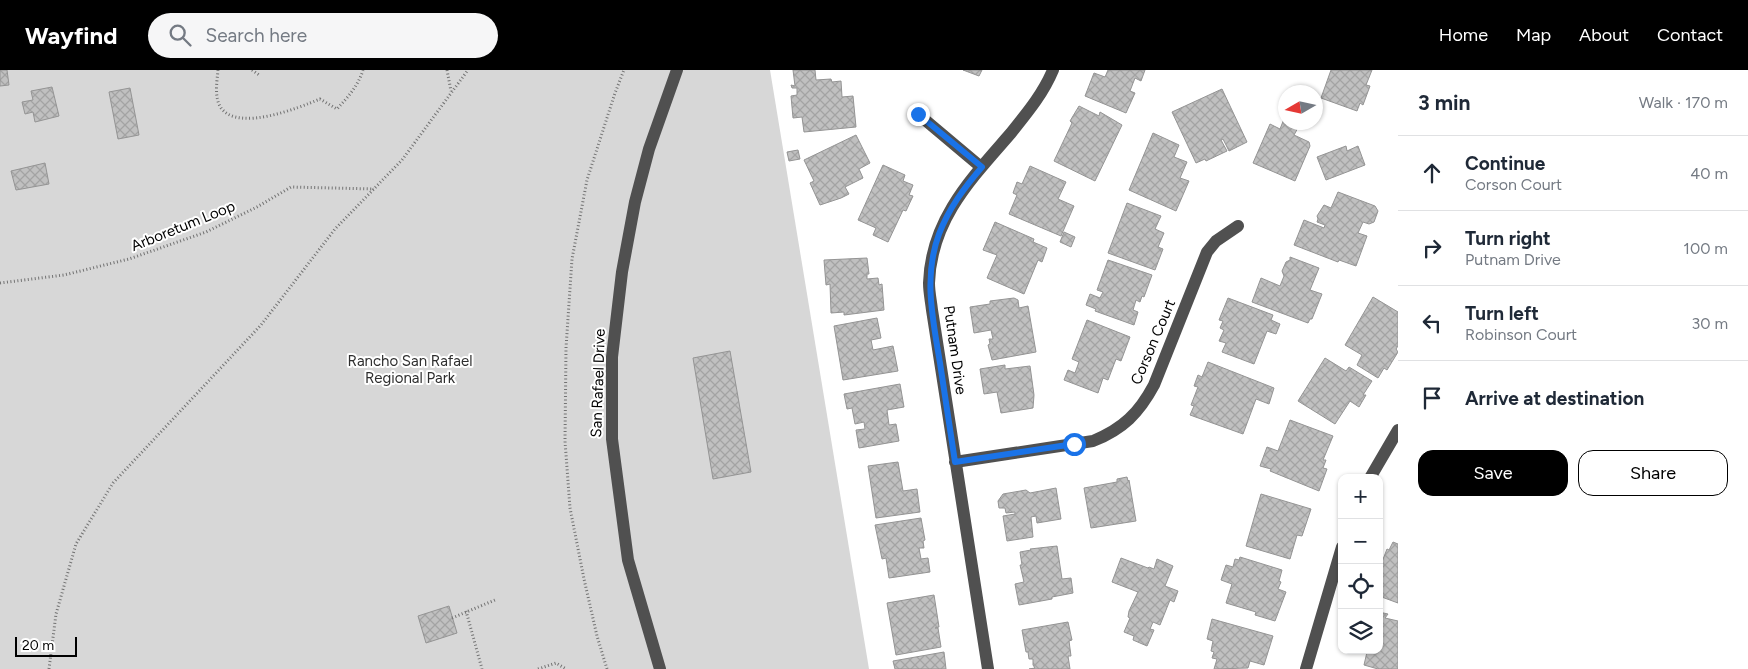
<!DOCTYPE html>
<meta charset="utf-8">
<style>
:root{--surface:#fff;--page:#f6f6f7;--text:#1f2937;--muted:#747a83;--line:#e0e1e3;--accent:#000}
body{margin:0;font-family:Figtree,sans-serif;background:var(--page);color:var(--text)}
.controls{position:absolute;right:15px;bottom:15px;display:grid;overflow:hidden;border-radius:10px;box-shadow:0 1px 4px #0004}
.controls button{width:45px;height:45px;display:grid;place-items:center;padding:0;border:0;border-bottom:1px solid var(--line);background:var(--surface);color:var(--text);font:25px sans-serif}
.compass{position:absolute;left:1278px;top:15px;width:45px;height:45px;border-radius:50%;background:var(--surface);box-shadow:0 1px 4px #0004;rotate:261deg}
.scale{position:absolute;left:15px;bottom:12px;width:62px;box-sizing:border-box;padding-left:5px;border:2px solid #000;border-top:0;font-size:14px;line-height:18px;white-space:nowrap;color:#000;-webkit-text-stroke:4px #fff;paint-order:stroke}
.stop{position:absolute;width:15px;height:15px;margin:-11px;border:4px solid #1a73e8;border-radius:50%;background:#fff}
.stop.end{background:#1a73e8;border-color:#fff;box-shadow:0 1px 5px #0008}
.list{margin:0;padding:0;list-style:none}
h2{display:flex;justify-content:space-between;align-items:center;height:65px;margin:0;padding:0 20px;font-size:21px}
h2 small{font-size:16px;font-weight:400;color:var(--muted)}
.list li{display:grid;grid-template-columns:32px 1fr auto;gap:15px;align-items:center;box-sizing:border-box;height:75px;padding:0 20px;border-top:1px solid var(--line)}
.list b{display:block;font-size:19px;white-space:nowrap}
.list p{margin:0;font-size:16px;white-space:nowrap;color:var(--muted)}
.list em{font-size:16px;font-style:normal;color:var(--muted)}
.actions{display:flex;gap:10px;padding:15px 20px}
.actions a{flex:1;padding:11px 0;border:1px solid var(--accent);border-radius:15px;text-align:center;font-size:18px;color:var(--accent)}
.actions .main{background:var(--accent);color:#fff}
.icon{flex:none;width:28px;height:28px;fill:none;stroke:currentColor;stroke-width:2;stroke-linecap:round;stroke-linejoin:round}
.map{position:relative;flex:none;width:1398px;height:599px;overflow:hidden}
header{display:flex;align-items:center;gap:30px;box-sizing:border-box;height:70px;padding:0 25px;background:var(--accent);color:#fff}
header strong{font-size:24px}
nav{display:flex;gap:28px;margin-inline-start:auto;font-size:18px}
.search{width:350px;height:45px;background:var(--page);display:flex;align-items:center;gap:12px;box-sizing:border-box;padding:0 18px;border-radius:28px;color:var(--muted);font-size:19px}
main{display:flex}
aside{flex:1;background:var(--surface)}
.map>svg:first-child{display:block}
.green{fill:#d7d7d7}
.building{fill:url(#building-cross-hatch);stroke:#949494}
.lines{fill:none;stroke-linecap:round;stroke-linejoin:round}
.path{stroke:#727272;stroke-width:3;stroke-dasharray:1 2.5;stroke-linecap:butt}
.minor{stroke:#505050;stroke-width:12}
.route{stroke:#1a73e8;stroke-width:6}
.labels{text-anchor:middle;stroke-width:4;stroke-linejoin:round;paint-order:stroke}
.street-label{font-size:15px;fill:#000;stroke:#fff}
.park-label{font-size:15px;fill:#2e2e2e;stroke:#fff}
</style>
<header>
<strong>Wayfind</strong>
<div class="search"><svg class="icon" aria-label="search" viewBox="0 0 24 24"><circle cx="10" cy="10" r="6"/><path d="M15 15l6 6"/></svg>Search here</div>
<nav><a>Home</a><a>Map</a><a>About</a><a>Contact</a></nav>
</header>
<main>
<div class="map">
<svg width="1398" height="599" viewBox="0 0 1398 599">
<defs>
<pattern id="building-cross-hatch" width="8" height="8" patternUnits="userSpaceOnUse" patternTransform="scale(1.25)"><rect width="8" height="8" fill="#c0c0c0"/><path d="M0 0l8 8M0 8l8-8" fill="none" stroke="#a3a3a3"/></pattern>
</defs>
<rect width="100%" height="100%" fill="#fff"/>
<path class="green" d="M0,0H770L869,599H0Z"/>
<path class="building" d="M0,0H7L9,15L0,16Z
M793,0H815L816,10L831,9L832,12L841,11L842,27L853,26L856,57L804,62L802,47L793,48L791,26L797,25V18H792L791,15L795,16Z
M963,0H982L979,6Z
M1108,0H1145L1141,11L1135,8L1130,21L1135,23L1126,43L1085,26L1094,3L1105,7Z
M1331,0H1372L1366,15L1370,16L1363,35L1360,33L1357,41L1321,28Z
M52,17L59,46L35,52L33,42L25,44L22,32L33,30L31,21Z
M130,18L139,65L118,69L109,22Z
M1222,19L1247,72L1229,81L1223,69L1221,70L1227,81L1206,91L1205,89L1196,93L1172,42Z
M1079,36L1099,46L1100,42L1122,55L1095,111L1054,91L1072,53L1070,51Z
M1284,49L1286,52H1291L1299,56L1294,65L1309,72L1310,76L1295,111L1253,93L1270,54L1280,59Z
M1153,63L1179,75L1174,87L1187,92L1180,108L1189,111L1176,141L1129,120Z
M856,65L870,93L859,99L863,108L845,117L849,124L841,128L820,135L810,113L814,111L804,90Z
M1346,76L1347,81L1358,76L1365,95L1326,110L1317,87Z
M798,80L800,89L789,91L787,82Z
M45,93L49,114L16,120L11,101Z
M883,95L905,105L903,111L913,115L909,125L913,126L906,141L903,140L888,172L873,165L876,158L858,150Z
M1030,96L1066,112L1058,129L1074,136L1061,166L1009,144L1017,125L1013,123L1017,112L1022,114Z
M1338,122L1375,136L1378,141L1374,152L1369,154L1363,152L1358,163L1367,166L1356,196L1339,190L1338,192L1294,175L1304,150L1324,158L1325,155L1317,152L1318,149L1317,146L1324,135L1331,138Z
M1127,133L1161,146L1155,159L1164,163L1158,177L1163,179L1155,200L1108,183Z
M995,152L1034,169L1033,172L1047,178L1042,192L1038,190L1024,224L987,208L997,185L983,180Z
M1064,162L1075,167L1071,177L1060,172Z
M1290,187L1319,198L1310,220L1322,224L1312,249H1310L1308,253L1252,232L1261,208L1280,216L1284,206L1282,201L1286,192L1290,190Z
M867,188L869,204H867V209L878,208L879,215L882,214L884,240L844,245V242L831,243L830,214L826,215L824,190Z
M1108,190L1152,205L1144,227L1142,226L1140,232L1136,230L1133,240L1138,242L1134,255L1095,241L1096,239L1086,235L1090,224L1100,228L1103,222L1097,220Z
M1373,227L1398,242V276L1396,279L1398,282L1387,300L1384,298L1378,308L1357,295L1362,285L1345,275Z
M1014,228L1018,230L1019,238L1028,236L1036,282L992,290L988,275L990,274L989,269H993L991,260L974,263L970,237L990,234V231Z
M1228,228L1273,245L1271,250L1280,254L1276,264L1267,261L1254,294L1222,282L1226,273L1219,271L1224,260L1220,258L1223,251L1219,250Z
M877,248L881,268L871,270L873,280L893,276L898,301L843,310L834,256Z
M1087,250L1130,267L1121,291L1116,289L1108,310L1103,308L1098,323L1064,310L1068,300L1075,303L1079,292L1072,289Z
M730,281L751,402L713,409L693,288Z
M1325,288L1346,301L1349,297L1372,311L1363,325H1366L1359,337L1350,331L1335,354L1298,331Z
M1208,292L1274,318L1269,334L1256,329L1243,364L1190,345L1194,336L1191,335L1198,317L1194,316L1198,305L1202,307Z
M1005,295V299L1030,296L1034,325L1033,338L1001,343L997,322L984,324L980,299Z
M900,314L904,337L887,340L889,355L896,354L899,371L859,378L856,360L865,359L864,352L855,354L852,338L847,339L844,324Z
M1290,350L1333,366L1323,390H1326L1323,398L1327,399L1319,421L1270,401L1271,399L1260,396L1267,377L1278,381Z
M898,392L903,421L917,419L920,442L876,448L868,396Z
M1127,407L1128,411L1129,410L1136,451L1091,458L1084,418L1117,412V409Z
M1056,418L1061,449L1037,453L1036,446L1031,447L1033,467L1007,471L1003,446L1015,444V442L1006,443L1005,438H999L998,431L1003,424L1026,420L1030,423Z
M1261,424L1311,439L1302,466L1297,465L1290,489L1246,476Z
M921,448L925,470L923,471L924,478H919L921,489L928,488L930,502L889,508L886,488L882,489L875,455Z
M1393,472L1398,474V533L1379,526V496L1380,497L1387,479L1389,480Z
M1057,476L1062,509L1071,508L1073,523L1052,527V529L1019,535L1015,514L1024,512L1020,495H1022L1020,482L1031,480L1030,479Z
M1240,487L1282,500L1279,511L1281,512L1278,519L1286,522L1275,551L1255,545L1256,542L1226,533L1232,514L1221,510L1226,495L1233,497L1235,489L1239,490Z
M1121,488L1148,498L1149,497L1154,499L1157,489L1173,496L1165,516L1178,521L1174,532L1170,530L1160,555L1153,552L1150,559L1154,560L1147,576L1133,570L1134,566L1124,562L1130,548L1128,547L1129,541L1138,522L1112,512Z
M934,525L939,557L935,558H938L941,577L896,585L887,533Z
M449,536L457,563L426,573L418,546Z
M1379,542L1388,544L1385,548L1398,551V599H1378L1364,595L1367,582L1366,580H1379Z
M1212,549L1273,566L1264,595L1250,591L1248,598L1214,599L1217,589L1212,588L1214,582L1211,581L1213,571L1207,569Z
M1068,552L1072,570L1069,571L1071,586H1068L1070,599H1029L1035,598L1033,595V589H1029L1028,582H1026L1022,560Z
M944,582L946,599H895L893,591Z"/>
<g class="lines">
<path class="path" d="M218,0C217,12 214,27 221,38C239,62 298,38 320,29L337,39C348,27 358,16 363,0
M252,0L259,5
M447,0L451,21
M0,213L64,205L129,189L206,162L257,137L291,117L374,119
M466,541L482,599
M452,548L495,530
M49,599L56,544L76,474L113,413L261,255L335,159L402,90L468,0
M538,599L556,593L566,599
M607,599L597,566L584,509L570,438L565,371L566,278L572,189L587,110L615,23L624,0"/>
<path class="minor" d="M918,44L981,97
M955,392L1093,371C1123,359 1139,343 1154,315L1207,182L1216,171L1238,156
M1370,408L1398,360
M660,599L628,490L612,369V287L622,202L635,132L649,79L677,0
M988,599L932,240C931,231 929,222 929,213C931,149 972,108 1011,63C1027,43 1043,24 1053,0
M1306,599L1342,477"/>
</g>
<g class="lines">
<path class="route" d="M918,44L982,97C964,118 949,138 939,164C923,207 933,250 940,293C945,326 950,359 955,392L1074,374"/>
</g>
<g class="labels">
<g class="street-label">
<text transform="translate(183 156) rotate(-22)" y="5">Arboretum Loop</text>
<text transform="translate(1153 272) rotate(-67)" y="5">Corson Court</text>
<text transform="translate(955 280) rotate(82)" y="5">Putnam Drive</text>
<text transform="translate(598 313) rotate(-88)" y="5">San Rafael Drive</text>
</g>
<g class="park-label">
<text x="410" y="296">Rancho San Rafael<tspan x="410" dy="17">Regional Park</tspan></text>
</g>
</g>
</svg>
<div class="controls">
<button>+</button>
<button>−</button>
<button><svg class="icon" aria-label="locate" viewBox="0 0 24 24"><circle cx="12" cy="12" r="6"/><path d="M12 2v4M12 18v4M2 12h4M18 12h4"/></svg></button>
<button><svg class="icon" aria-label="layers" viewBox="0 0 24 24"><path d="M12 4l9 5-9 5-9-5zM3 14l9 5 9-5"/></svg></button>
</div>
<svg class="compass" viewBox="-18 -18 36 36"><path d="M0-13l5 13h-10z" fill="#e53935"/><path d="M0 13l5-13h-10z" fill="#747a83"/></svg>
<div class="scale">20 m</div>
<div class="stop" style="left:1074px;top:374px"></div>
<div class="stop end" style="left:918px;top:44px"></div>
</div>
<aside>
<h2>3 min<small>Walk · 170 m</small></h2>
<ul class="list">
<li><svg class="icon" aria-label="ahead" viewBox="0 0 24 24"><path d="M12 20V5M6 11l6-6 6 6"/></svg><div><b>Continue</b><p>Corson Court</p></div><em>40 m</em></li>
<li><svg class="icon" aria-label="right" viewBox="0 0 24 24"><path d="M7 20v-9h11M14 6l5 5-5 5"/></svg><div><b>Turn right</b><p>Putnam Drive</p></div><em>100 m</em></li>
<li><svg class="icon" aria-label="left" viewBox="0 0 24 24"><path d="M17 20v-9H6M10 6l-5 5 5 5"/></svg><div><b>Turn left</b><p>Robinson Court</p></div><em>30 m</em></li>
<li><svg class="icon" aria-label="arrive" viewBox="0 0 24 24"><path d="M6 21V4h12l-3 4 3 4H6"/></svg><div><b>Arrive at destination</b></div></li>
</ul>
<div class="actions"><a class="main">Save</a><a>Share</a></div>
</aside>
</main>
